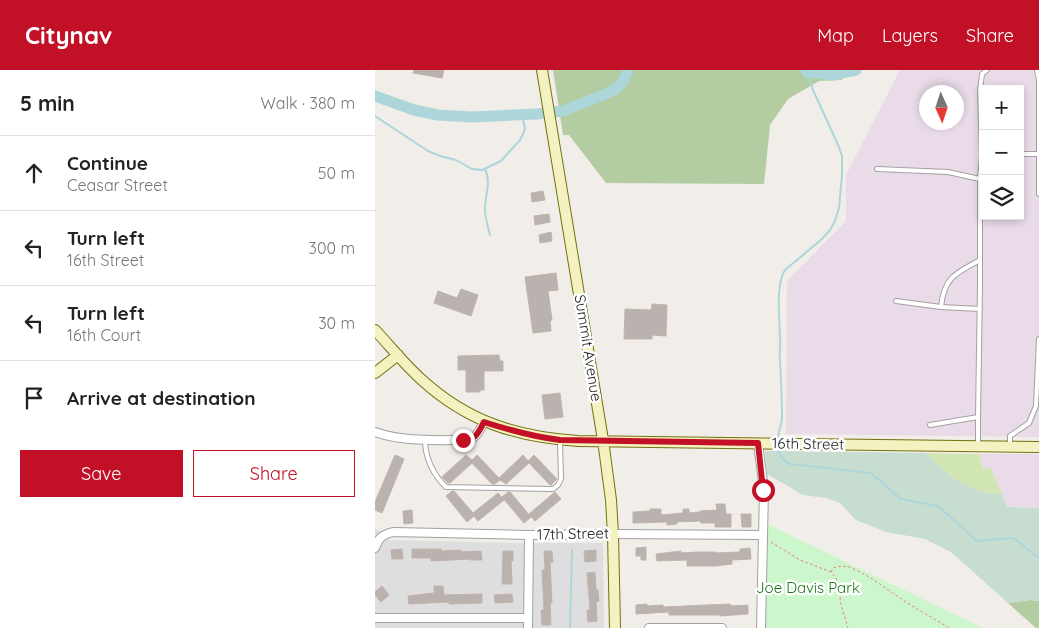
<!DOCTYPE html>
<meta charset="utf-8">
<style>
:root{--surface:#fff;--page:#f6f6f6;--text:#222;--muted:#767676;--line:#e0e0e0;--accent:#c21126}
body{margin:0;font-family:Quicksand,sans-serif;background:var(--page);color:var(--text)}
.controls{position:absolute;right:15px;top:15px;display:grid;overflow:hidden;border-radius:0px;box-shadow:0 2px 8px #0003}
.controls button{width:45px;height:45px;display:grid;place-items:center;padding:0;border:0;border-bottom:1px solid var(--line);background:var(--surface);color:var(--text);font:25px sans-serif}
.compass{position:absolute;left:544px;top:15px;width:45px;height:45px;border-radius:50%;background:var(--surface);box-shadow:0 2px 8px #0003;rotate:177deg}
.stop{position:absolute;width:15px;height:15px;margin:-11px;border:4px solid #c21126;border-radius:50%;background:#fff}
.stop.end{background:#c21126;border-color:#fff;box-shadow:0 1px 5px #0008}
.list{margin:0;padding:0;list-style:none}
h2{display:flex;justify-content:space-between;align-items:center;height:65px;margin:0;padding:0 20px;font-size:21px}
h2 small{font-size:16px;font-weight:400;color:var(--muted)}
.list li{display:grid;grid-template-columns:32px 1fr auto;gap:15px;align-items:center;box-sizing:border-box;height:75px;padding:0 20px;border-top:1px solid var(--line)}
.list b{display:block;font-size:19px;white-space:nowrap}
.list p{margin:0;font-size:16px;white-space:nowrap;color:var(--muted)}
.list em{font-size:16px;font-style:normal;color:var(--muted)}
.actions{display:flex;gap:10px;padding:15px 20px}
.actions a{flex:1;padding:11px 0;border:1px solid var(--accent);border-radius:0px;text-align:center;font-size:18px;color:var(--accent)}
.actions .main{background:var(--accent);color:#fff}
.icon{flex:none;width:28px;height:28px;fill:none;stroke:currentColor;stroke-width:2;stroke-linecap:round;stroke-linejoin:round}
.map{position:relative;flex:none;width:664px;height:558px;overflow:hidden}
header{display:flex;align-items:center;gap:30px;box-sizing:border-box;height:70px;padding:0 25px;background:var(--accent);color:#fff}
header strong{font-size:24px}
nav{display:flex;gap:28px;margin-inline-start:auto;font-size:18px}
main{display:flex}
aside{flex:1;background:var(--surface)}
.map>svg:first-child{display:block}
.residential{fill:#dfdede}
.industrial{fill:#e9dbe8;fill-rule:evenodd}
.grass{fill:#d2e6b4}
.forest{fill:#b3cca1}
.wetland{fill:#c7ddd0}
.park{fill:#ccf6cb}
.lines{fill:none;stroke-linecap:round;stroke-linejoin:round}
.stream{stroke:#add6da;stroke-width:2}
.river{stroke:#add6da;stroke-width:11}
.building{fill:#bab2ae;stroke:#c1b3ac}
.lane-casing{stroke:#a2a2a2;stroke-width:6}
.street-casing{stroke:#a2a2a2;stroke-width:10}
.secondary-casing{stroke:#72710e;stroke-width:12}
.path{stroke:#ef7c7e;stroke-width:1;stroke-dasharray:2.5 2.5;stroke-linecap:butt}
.lane{stroke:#fff;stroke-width:4}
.street{stroke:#fff;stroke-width:8}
.secondary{stroke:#f5f2c2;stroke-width:10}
.route{stroke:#c21126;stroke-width:6}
.labels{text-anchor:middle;stroke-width:5;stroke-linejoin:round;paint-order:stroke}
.street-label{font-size:15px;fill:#212121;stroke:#fff}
.park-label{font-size:15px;fill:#197915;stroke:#fff}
</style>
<header>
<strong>Citynav</strong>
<nav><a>Map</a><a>Layers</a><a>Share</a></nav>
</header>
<main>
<aside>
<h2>5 min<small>Walk · 380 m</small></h2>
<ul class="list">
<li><svg class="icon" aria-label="ahead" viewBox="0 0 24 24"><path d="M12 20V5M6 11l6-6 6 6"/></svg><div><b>Continue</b><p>Ceasar Street</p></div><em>50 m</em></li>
<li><svg class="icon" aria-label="left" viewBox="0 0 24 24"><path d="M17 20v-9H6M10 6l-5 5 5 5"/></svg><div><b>Turn left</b><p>16th Street</p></div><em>300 m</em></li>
<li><svg class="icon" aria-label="left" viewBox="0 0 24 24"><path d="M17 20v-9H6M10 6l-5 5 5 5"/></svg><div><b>Turn left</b><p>16th Court</p></div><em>30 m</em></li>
<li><svg class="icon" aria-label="arrive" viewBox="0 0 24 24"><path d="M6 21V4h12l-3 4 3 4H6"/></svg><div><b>Arrive at destination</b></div></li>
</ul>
<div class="actions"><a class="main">Save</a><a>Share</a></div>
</aside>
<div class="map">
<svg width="664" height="558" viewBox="0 0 664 558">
<rect width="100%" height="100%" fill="#f1ede9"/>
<path class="residential" d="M0,458L14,470L144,473H228L229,558H0Z"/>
<path class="industrial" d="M525,0H664V367L411,364L412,211L471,151V105ZM608,19H645V146H608ZM552,22H582V52H552Z
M604,384H664V438L632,437L616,398L608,400Z"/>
<path class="grass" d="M550,383L604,384L608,399L616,398L627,424L606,422L578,408Z"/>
<path class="forest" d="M178,0H465L467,10L444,11L413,29L395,55L389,114L231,113L194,65H188Z
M655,530L664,531V558H661L633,533Z"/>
<path class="wetland" d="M411,381L550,383L578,408L606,422L627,424L632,437L664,438V531L655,530L633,533L576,482L550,469L511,462L481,450L465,433L451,428L428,425L392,404L390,381Z"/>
<path class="park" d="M392,454L608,558H390Z"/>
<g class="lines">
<path class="stream" d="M0,46L53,81L65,86L81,90L97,99L107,100L126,91L145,70L149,62L150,58L147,45
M110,99C117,113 109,127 110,142C111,150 113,158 115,165
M403,371C402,363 407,356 407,348C407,329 406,310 405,291C404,283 406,275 405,268C405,249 400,216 410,200L447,169L455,160L460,151L464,138L467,105V86L464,77L438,20L432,2
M403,378C404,385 408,391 415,394L496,403L526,429L563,436L602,471L638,468L664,488
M195,558L197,480"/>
<path class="river" d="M431,0L432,2L457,5L481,0
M0,26L39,40L63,45L97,47L162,44L188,41L233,23L242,18L249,10L253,0"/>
</g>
<path class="building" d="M39,0H69L67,8L38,3Z
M168,121L170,130L157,132L156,123Z
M174,144L175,152L160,155L159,146Z
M176,162L177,171L165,173L164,165Z
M181,203L183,220L173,221L177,250L175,251L176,261L158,263L150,207Z
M86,219L103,225L96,246L59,233L63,221L82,228Z
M277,234L292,235L291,266L277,265V269H249L250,239L276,240Z
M124,285L125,291H128V301H109V320H105V322H91V300H83V286Z
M185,323L188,347L170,349L167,325Z
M20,385L29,389L7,443L0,440V432Z
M91,385L97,390L102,385L124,408L148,385L153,391L159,385L182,409L176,415H175L154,393L131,414L125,410L120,414H117L97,393L75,413H73L67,407Z
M77,421H79L98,443L123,423L129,430L103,451L99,446L92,452L71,426Z
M133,422H135L156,447L149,453L127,427Z
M180,422L186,429L160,451L154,444Z
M341,434H350L351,444H356V457H340V453H326L325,451L302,452V454L292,455V452L258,453V442L275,441V439H286V445L308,443V439H314V443L325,442V441L342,440Z
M37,440L38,453L29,454L28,441Z
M366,444H376V457H367Z
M271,477V490H266V486H261V478Z
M375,478L376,489L357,490V494L340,496H312V490L282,491L281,484L306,481V483L323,482H340V483L365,482V479Z
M27,479L28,489H17L16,480Z
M37,479H66L67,481L86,480V482L106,481L107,490H95V489L56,491V488H37Z
M221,480V491L210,492L209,481Z
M128,481H138V491H136L137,514H127Z
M169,481H177L178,492H175L177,533H175L176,555H167L166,540H169L167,500H170Z
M220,502L221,520H223L224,531L221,532L222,551L213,552L212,540H215L212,503Z
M7,516L14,525L6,532L0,525V522Z
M59,516H68L69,525L107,524V533L74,534V532L34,534L33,526L59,523Z
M137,524L138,532L120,533L119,525Z
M272,534V536L288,535V537L355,534L356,536L373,535V544L345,546V545H294V542L261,544V535Z"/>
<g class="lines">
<g class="lane-casing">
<path id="lane" d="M662,0L664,10V124
M645,84H663
M502,99L573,102L605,109
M521,231L566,237
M605,239L566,237C569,207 581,203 605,190
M603,347L605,215V109L607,85L605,20L607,4L612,0
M555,355L603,347V376
M50,370C50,387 58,405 71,417L178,419L183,415L186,409L185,370
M635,375V366L654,353L661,336L664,269"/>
</g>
<g class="street-casing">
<path id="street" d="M0,362C28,372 59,370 88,370C102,369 103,363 109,352
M383,373L389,420L386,558
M0,478C4,467 7,465 18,462L154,465L238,464L388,465
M0,548H153
M153,558L154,465
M274,558H347"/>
</g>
<g class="secondary-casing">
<path id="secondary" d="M167,0L228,370L236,430L238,464L240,558
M0,260C15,276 30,295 47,310C93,352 142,367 203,371L664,377
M0,303L23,285"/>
</g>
<path class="path" d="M396,472L425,490L456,502L460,507L463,512L466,535L473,558
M456,502L458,498C463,496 469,496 474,497C493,504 514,521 531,532C545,541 560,549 574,558"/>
<use href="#lane" class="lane"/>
<use href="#street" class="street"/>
<use href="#secondary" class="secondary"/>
</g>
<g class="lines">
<path class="route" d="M88,370C102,369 103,363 109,352C134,360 159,367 185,370L383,373L388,420"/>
</g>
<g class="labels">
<g class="street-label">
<text transform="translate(213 278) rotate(81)" y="5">Summit Avenue</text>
<text transform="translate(433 374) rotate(1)" y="5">16th Street</text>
<text transform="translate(198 464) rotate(-1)" y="5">17th Street</text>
</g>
<g class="park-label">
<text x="433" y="523">Joe Davis Park</text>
</g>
</g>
</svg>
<div class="controls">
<button>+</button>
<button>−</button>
<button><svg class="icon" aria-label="layers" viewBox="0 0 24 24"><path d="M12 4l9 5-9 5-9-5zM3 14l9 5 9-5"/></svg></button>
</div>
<svg class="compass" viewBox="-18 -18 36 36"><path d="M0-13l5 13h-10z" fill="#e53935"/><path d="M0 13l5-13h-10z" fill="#767676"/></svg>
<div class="stop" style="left:388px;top:420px"></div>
<div class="stop end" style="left:88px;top:370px"></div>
</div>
</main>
